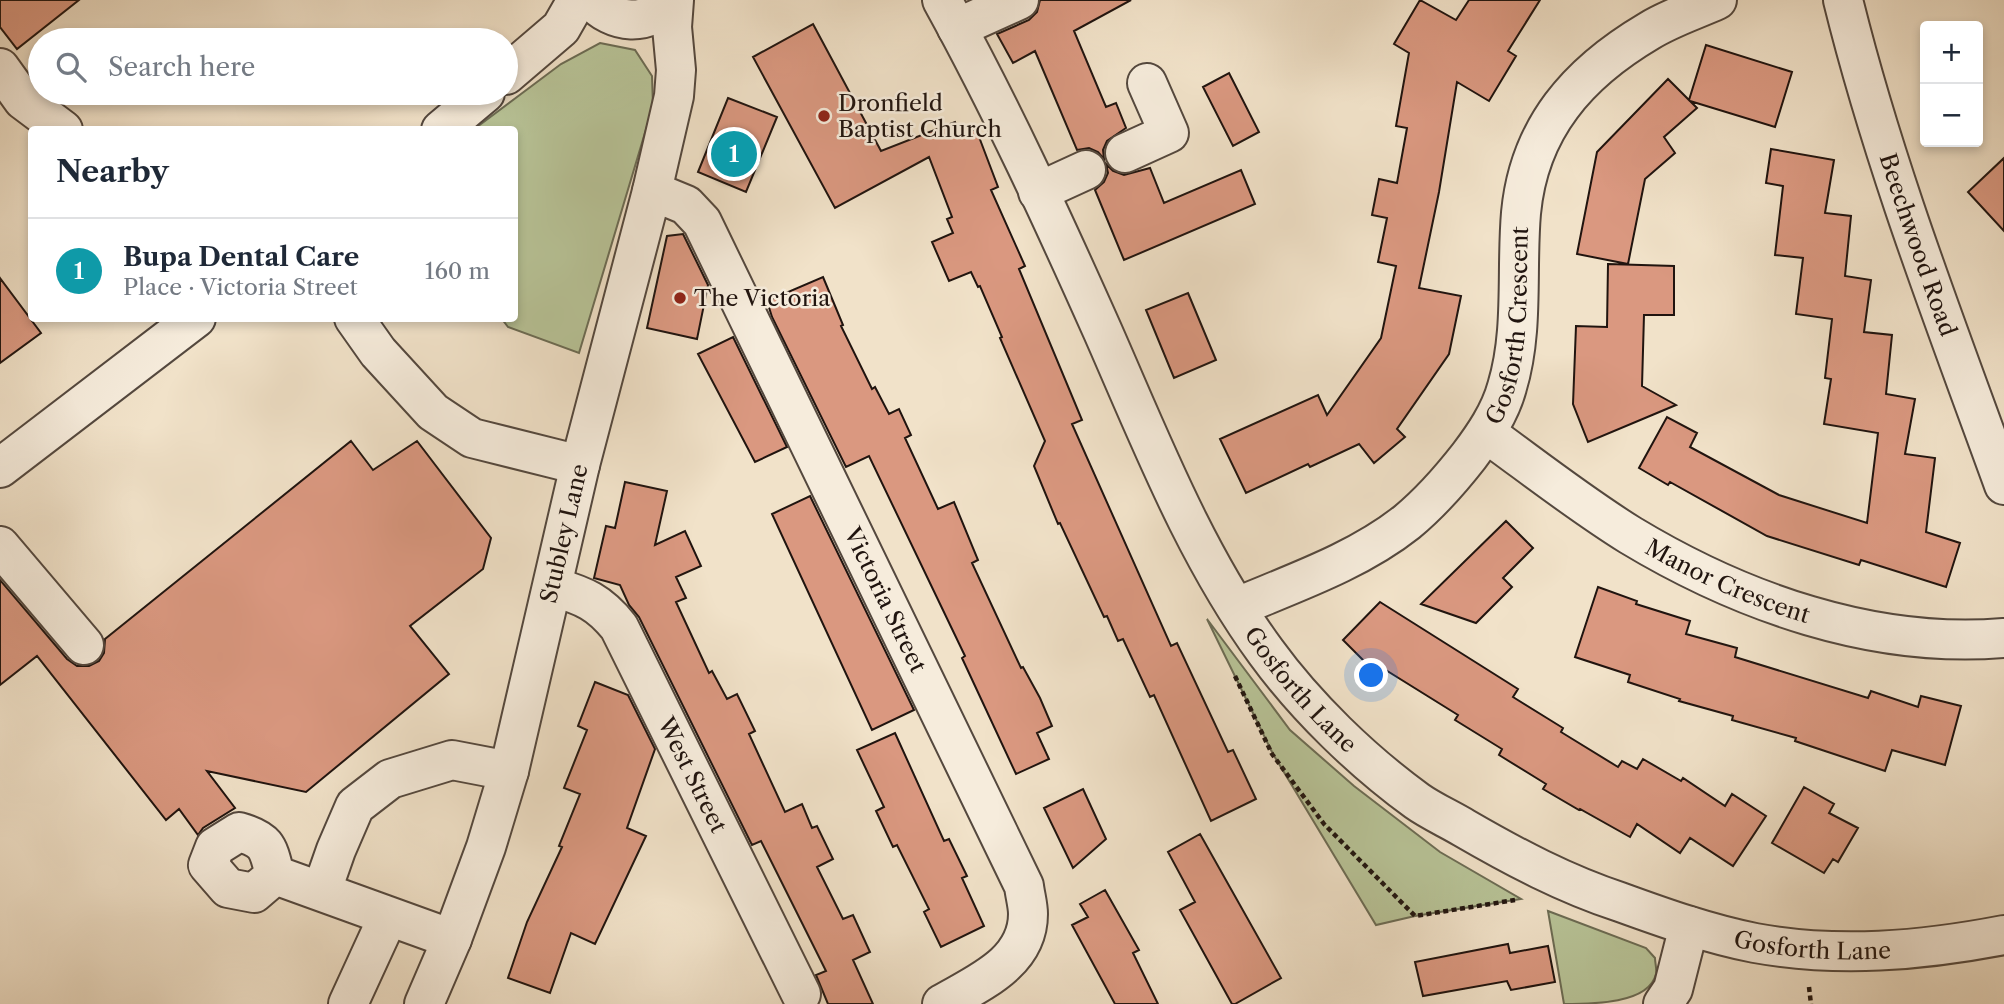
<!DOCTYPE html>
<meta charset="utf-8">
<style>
:root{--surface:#fff;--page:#f6f6f7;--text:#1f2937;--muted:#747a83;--line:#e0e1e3;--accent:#8f2418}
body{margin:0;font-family:"Libre Caslon Text",serif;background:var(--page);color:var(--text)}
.controls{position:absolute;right:21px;top:21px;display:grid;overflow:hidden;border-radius:7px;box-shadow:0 4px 10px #0003}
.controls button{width:63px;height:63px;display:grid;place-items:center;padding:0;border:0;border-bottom:2px solid var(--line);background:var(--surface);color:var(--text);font:35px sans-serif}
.you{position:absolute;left:1372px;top:676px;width:24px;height:24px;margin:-18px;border:5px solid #fff;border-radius:50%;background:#1a73e8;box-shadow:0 0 0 10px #1a73e833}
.badge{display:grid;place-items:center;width:46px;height:46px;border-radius:50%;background:var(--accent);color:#fff;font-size:23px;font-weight:700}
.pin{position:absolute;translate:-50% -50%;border:4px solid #fff;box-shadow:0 2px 7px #0006}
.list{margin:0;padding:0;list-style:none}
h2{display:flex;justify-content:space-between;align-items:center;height:91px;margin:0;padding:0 28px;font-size:30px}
h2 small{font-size:23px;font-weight:400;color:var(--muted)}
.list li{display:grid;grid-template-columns:46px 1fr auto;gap:21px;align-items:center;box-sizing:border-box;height:105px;padding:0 28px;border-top:2px solid var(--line)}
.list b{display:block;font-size:26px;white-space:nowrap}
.list p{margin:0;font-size:23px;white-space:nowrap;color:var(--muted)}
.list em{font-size:23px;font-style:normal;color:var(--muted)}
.icon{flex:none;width:38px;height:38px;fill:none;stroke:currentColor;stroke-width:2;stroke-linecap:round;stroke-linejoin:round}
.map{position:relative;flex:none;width:2004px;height:1004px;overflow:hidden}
.search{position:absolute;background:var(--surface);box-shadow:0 4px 10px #0003;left:28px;top:28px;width:490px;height:77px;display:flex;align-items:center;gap:18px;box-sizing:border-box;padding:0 24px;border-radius:38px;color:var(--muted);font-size:26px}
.panel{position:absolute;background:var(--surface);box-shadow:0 4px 10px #0003;left:28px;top:126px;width:490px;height:196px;border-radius:7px}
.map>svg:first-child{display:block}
.green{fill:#b8c498;stroke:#6c6c54;stroke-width:2}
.building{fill:#da9880;stroke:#20140f;stroke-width:2}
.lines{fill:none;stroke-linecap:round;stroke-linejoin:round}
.minor-casing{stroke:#54483e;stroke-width:42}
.path{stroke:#20140f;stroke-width:4.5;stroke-dasharray:5 3.5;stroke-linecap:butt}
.minor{stroke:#f6ecdc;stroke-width:38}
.poi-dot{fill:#8f2418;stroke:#f6ecdc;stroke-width:2.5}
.labels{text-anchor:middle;stroke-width:5;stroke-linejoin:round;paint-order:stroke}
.poi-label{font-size:23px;fill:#20140f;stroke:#f6ecdc;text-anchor:start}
.street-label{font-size:23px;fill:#20140f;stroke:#f6ecdc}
</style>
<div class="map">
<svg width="2004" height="1004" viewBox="0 0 2004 1004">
<rect width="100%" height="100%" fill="#f1e2c9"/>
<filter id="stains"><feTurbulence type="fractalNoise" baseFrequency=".00286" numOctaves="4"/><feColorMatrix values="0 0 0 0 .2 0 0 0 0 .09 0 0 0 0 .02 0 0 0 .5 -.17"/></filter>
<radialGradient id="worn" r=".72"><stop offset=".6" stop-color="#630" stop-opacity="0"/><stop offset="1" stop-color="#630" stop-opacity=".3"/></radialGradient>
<path class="green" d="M600,43L635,50L652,76L653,106L579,353L508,327L502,319L514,318V130H473L561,64Z
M1207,619L1290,730L1354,786L1440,852L1521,899L1415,916L1376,925L1273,754Z
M1548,911L1646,948L1655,958C1655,963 1657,969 1656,974C1649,1004 1592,1004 1564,1004Z"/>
<path class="building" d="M0,0H79L17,49L0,27Z
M1040,0H1131L1074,31L1106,107L1116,103L1126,128L1107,141L1103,150L1104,159L1098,152L1089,148L1077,150L1035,51L1013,63L997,34L1029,20L1037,12Z
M1420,0L1456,20L1469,0H1540L1508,51L1516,56L1489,101L1457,82L1439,192L1419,288L1461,296L1449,354L1397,429L1405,437L1374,463L1359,444L1310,467L1308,464L1246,493L1220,439L1318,395L1327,415L1381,338L1396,266L1378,262L1387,218L1372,215L1379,179L1397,183L1407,128L1396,126L1409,53L1394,44Z
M813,24L881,151L955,122L960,135L976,129L998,187L991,190L1025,266L1019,269L1082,420L1072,424L1171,646L1177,643L1228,752L1233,750L1256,799L1211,821L1154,695L1150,697L1123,639L1118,641L1107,616L1104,617L1060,523L1058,524L1034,466L1045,441L1000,338L1002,337L980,286L978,287L971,272L949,281L932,242L953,233L947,219L952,217L929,157L835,208L753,57Z
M1706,45L1792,72L1775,127L1690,101L1697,108L1664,137L1675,153L1645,179L1628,264L1577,254L1597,152L1668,79L1689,100Z
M1229,73L1259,132L1233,146L1203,87Z
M728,98L777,117L746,192L698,172Z
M1771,149L1834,160L1825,213L1851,216L1845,276L1871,280L1864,332L1892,335L1886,394L1915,399L1905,454L1935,458L1926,532L1960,543L1946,587L1861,560L1859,565L1767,536L1670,482L1668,485L1639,468L1667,417L1697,433L1690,447L1779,495L1867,523L1878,433L1824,424L1831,379L1825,378L1832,319L1796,314L1803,258L1775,255L1783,186L1766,183Z
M2004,158V231L1968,192Z
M1106,164L1113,171L1124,175L1150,168L1164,203L1241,170L1255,204L1124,260L1095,190L1104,182L1108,173Z
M683,234L708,285L697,339L647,328L667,236Z
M1608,264L1674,266V315H1644L1642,386L1676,405L1588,442L1573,404L1576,326L1607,327Z
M823,277L843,325L841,326L872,389L875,387L889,414L899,409L911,435L905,438L938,509L954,502L978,560L972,563L1021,668L1023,667L1040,698L1052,726L1037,733L1049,759L1016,774L962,658L965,656L869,456L846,467L772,317L767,301Z
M0,278L41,333L0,363Z
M1188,293L1216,360L1174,378L1146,310Z
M733,337L787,447L755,462L698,354Z
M351,441L373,470L417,441L491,538L483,569L410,626L449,674L306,792L207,771L235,808L203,828L198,835L179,809L166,820L37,656L0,685V580L67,659L77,666H89L99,661L104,653L105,639Z
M625,482L667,491L655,545L685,531L701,566L676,577L686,598L676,602L709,673L712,671L727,699L737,694L755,731L749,734L785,812L802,804L812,828L817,826L833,859L817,867L843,919L853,915L870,952L853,960L873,1004H828L816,975L826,971L761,841L752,845L639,617L629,605L620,585L594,578L606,526L615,528Z
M810,496L914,710L872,730L772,514Z
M1506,521L1533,548L1503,578L1512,587L1476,623L1421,604Z
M1598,587L1637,601L1636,604L1690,621L1686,634L1737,648L1735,657L1868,698L1871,691L1918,707L1921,696L1961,706L1945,765L1892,750L1885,771L1795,741L1796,738L1732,720L1733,716L1679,701L1680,699L1628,682L1630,675L1575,657Z
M1380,602L1518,689L1513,697L1563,728L1561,732L1618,767L1622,761L1637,769L1643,759L1681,781L1683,778L1725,806L1732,794L1766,816L1733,866L1690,838L1680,853L1637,824L1630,837L1580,809L1579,810L1543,789L1546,784L1499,755L1502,749L1455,720L1458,715L1384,669L1378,675L1343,640Z
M595,682L628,695L655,749L627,828L646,836L595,944L571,933L550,993L508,978L527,922L562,847L559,846L580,794L564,788L587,730L578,726Z
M895,733L944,841L949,839L967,876L962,878L984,926L941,947L924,912L929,909L897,845L893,847L876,811L884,807L857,750Z
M1804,787L1834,804L1829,813L1858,828L1838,862L1833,859L1824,873L1772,843Z
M1083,789L1106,839L1073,868L1044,808Z
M1200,834L1281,978L1235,1004H1232L1180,910L1195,902L1168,852Z
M1105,890L1139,950L1133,953L1158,1004H1115L1072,925L1088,917L1080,904Z
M1508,944L1510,953L1548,946L1555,982L1511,990L1507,981L1423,996L1415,962Z"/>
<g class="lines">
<g class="minor-casing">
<g id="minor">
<path d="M592,0C612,24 650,28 669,0"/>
<path id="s1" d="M942,0C1001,107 1053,220 1103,332C1151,441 1195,555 1266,652C1306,707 1362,761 1417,801C1431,811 1449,819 1464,828C1514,857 1565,884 1620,902C1664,918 1709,934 1755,943C1838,958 1921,951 2004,935"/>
<path id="s2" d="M1843,0C1884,166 1946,325 2004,485"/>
<path d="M957,28L1019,0"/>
<path d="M0,68L23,100L63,130"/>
<path d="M506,75L561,28L577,0"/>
<path d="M441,130L485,93"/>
<path d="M1125,153L1169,133L1147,83"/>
<path id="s3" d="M652,191L686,205L702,222L1024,886C1025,895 1028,905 1028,914C1028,963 978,983 942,1004"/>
<path d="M1038,192L1086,170"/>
<path d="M354,318L378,352L433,412L472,438L580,465"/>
<path id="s4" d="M1486,433C1533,467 1580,504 1630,535C1741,602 1873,649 2004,638"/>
<path d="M0,468L196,318"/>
<path d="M0,546L84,645"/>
<path id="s5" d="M554,587C584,596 599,602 619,627L801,994"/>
<path id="s6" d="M1237,607C1294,583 1358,561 1407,522C1430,503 1451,479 1469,456C1484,436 1500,413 1507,387C1524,331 1516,271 1521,213C1529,128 1578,73 1649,31C1670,18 1695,10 1717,0"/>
<path d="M275,875C268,848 268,840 239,832L215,847L208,865L228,888L254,893L275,875L452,939"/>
<path d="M322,890L336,850L355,806L390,779L452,760L509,771"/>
<path d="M348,1004L388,917"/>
<path id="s7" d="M424,1004L452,939L486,847L509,771L580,465L652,191L674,96L676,70L672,27L674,0"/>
<path d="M1663,1004L1673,989L1689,926"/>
</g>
</g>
<path class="path" d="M1235,676L1272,754L1324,824L1415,916L1515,900
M1809,987L1811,1004"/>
<use href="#minor" class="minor"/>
</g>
<g class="poi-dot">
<circle cx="824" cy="116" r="7"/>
<circle cx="680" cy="298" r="7"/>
</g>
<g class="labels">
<g class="poi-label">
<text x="838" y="111">Dronfield<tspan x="838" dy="26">Baptist Church</tspan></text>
<text x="694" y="306">The Victoria</text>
</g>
<g class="street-label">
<text dy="8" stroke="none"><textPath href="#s2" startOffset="256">Beechwood Road</textPath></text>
<text dy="8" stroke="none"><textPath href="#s6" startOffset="422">Gosforth Crescent</textPath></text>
<text dy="8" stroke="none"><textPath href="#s7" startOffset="492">Stubley Lane</textPath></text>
<text dy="8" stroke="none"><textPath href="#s4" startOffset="285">Manor Crescent</textPath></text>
<text dy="8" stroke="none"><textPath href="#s3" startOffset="480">Victoria Street</textPath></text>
<text dy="8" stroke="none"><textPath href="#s1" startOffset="780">Gosforth Lane</textPath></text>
<text dy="8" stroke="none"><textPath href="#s5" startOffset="243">West Street</textPath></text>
<text dy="8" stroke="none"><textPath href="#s1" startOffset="1368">Gosforth Lane</textPath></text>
</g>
</g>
<rect width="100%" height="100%" filter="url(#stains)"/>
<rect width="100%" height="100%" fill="url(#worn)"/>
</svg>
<div class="controls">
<button>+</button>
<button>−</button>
</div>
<div class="you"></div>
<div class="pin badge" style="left:734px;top:154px;background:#0f9aa8">1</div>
<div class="search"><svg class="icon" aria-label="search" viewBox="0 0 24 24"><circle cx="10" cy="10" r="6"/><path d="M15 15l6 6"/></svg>Search here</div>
<section class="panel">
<h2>Nearby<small></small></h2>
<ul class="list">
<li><span class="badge" style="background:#0f9aa8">1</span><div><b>Bupa Dental Care</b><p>Place · Victoria Street</p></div><em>160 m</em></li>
</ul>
</section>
</div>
